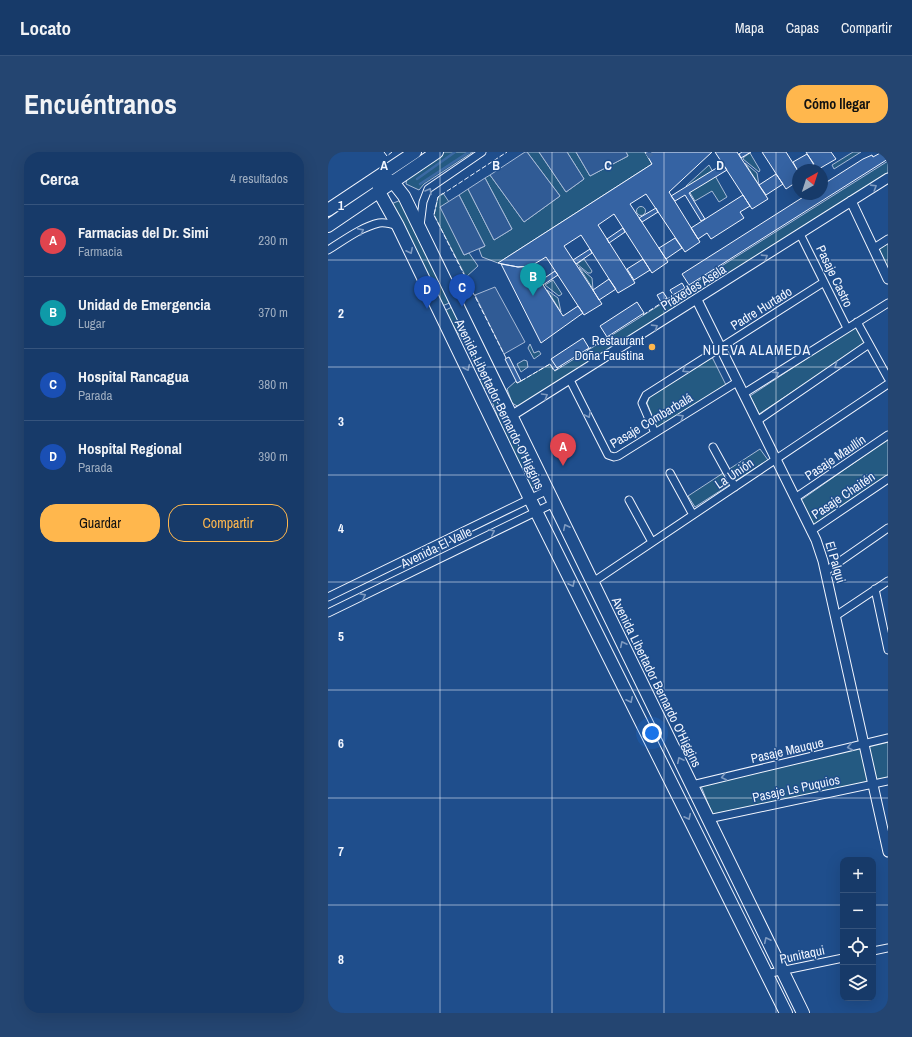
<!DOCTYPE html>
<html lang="es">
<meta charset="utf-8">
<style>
:root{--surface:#173a69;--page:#244571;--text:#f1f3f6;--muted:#9eadc0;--line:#36547d;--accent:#ffb74d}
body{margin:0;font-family:"Archivo Narrow",sans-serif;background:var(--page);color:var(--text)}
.controls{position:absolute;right:12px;bottom:12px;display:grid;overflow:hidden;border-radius:8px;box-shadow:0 4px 16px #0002}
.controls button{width:36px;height:36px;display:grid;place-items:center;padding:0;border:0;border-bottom:1px solid var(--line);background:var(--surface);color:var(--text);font:20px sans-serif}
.compass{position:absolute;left:464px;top:12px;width:36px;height:36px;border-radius:50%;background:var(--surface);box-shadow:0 4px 16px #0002;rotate:39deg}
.you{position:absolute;left:324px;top:581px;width:14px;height:14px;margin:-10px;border:3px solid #fff;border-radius:50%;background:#1a73e8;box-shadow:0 0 0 6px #1a73e833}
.badge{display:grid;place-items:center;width:26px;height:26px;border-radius:50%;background:var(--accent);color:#fff;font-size:13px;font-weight:700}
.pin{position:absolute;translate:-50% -33px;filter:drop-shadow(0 1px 2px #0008)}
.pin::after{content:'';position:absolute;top:21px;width:14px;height:12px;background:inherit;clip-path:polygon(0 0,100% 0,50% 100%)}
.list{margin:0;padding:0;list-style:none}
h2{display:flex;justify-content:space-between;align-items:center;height:52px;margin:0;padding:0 16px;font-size:17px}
h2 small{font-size:13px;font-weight:400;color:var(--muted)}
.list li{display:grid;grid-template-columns:26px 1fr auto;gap:12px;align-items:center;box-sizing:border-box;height:72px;padding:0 16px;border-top:1px solid var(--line)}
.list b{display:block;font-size:15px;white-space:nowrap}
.list p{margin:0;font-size:13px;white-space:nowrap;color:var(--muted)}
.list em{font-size:13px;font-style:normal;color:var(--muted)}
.actions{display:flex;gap:8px;padding:12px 16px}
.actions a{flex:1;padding:9px 0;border:1px solid var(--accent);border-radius:16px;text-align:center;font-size:14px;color:var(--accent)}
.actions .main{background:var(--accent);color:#111}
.icon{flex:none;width:22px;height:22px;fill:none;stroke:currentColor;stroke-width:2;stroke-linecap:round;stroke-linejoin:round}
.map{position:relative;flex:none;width:560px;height:861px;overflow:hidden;border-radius:16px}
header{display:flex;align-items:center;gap:24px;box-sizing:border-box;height:56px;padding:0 20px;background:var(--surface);border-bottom:1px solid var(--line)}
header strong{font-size:19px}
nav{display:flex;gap:22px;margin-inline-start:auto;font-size:14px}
.intro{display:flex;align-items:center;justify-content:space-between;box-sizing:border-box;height:96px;padding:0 24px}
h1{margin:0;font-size:28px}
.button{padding:10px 18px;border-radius:16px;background:var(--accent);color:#111;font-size:14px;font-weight:700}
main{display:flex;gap:24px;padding:0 24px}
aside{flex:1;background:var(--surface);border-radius:16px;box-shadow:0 4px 16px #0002}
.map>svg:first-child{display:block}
.green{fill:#245a82;stroke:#a8bbd7}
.parking{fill:#305b95;stroke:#a8bbd7}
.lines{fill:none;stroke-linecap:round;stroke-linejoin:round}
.stream{stroke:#3b69a3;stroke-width:2.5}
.building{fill:#3563a3;stroke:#f2f6ff}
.pedestrian-tunnel{stroke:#3f679d;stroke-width:5.5;stroke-dasharray:5.5 3;stroke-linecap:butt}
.minor-casing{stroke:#f2f6ff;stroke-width:9}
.tertiary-casing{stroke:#f2f6ff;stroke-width:11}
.primary-casing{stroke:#f2f6ff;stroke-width:14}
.minor{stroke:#1f4e8c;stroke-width:7}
.tertiary{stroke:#1f4e8c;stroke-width:9}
.primary{stroke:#1f4e8c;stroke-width:12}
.fence{stroke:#f2f6ff;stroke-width:1;stroke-dasharray:5 2;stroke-linecap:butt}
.oneway{stroke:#7e9ac0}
.grid{fill:none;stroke:#f2f6ff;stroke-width:1;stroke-opacity:0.55}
.poi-dot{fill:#ffb74d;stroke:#1f4e8c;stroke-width:1.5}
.labels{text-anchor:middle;stroke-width:3;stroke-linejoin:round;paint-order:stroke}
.street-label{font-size:13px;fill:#f2f6ff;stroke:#1f4e8c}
.poi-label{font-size:13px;fill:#f2f6ff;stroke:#1f4e8c;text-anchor:end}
.neighbourhood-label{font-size:14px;letter-spacing:1px;fill:#f2f6ff;stroke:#1f4e8c}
.grid-label{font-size:13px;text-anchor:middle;font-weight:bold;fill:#f2f6ff;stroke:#1f4e8c;stroke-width:3;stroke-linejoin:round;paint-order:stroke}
</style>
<header>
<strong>Locato</strong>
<nav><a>Mapa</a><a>Capas</a><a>Compartir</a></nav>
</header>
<div class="intro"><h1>Encuéntranos</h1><a class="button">Cómo llegar</a></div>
<main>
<aside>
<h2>Cerca<small>4 resultados</small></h2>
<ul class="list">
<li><span class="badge" style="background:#e0444e">A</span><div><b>Farmacias del Dr. Simi</b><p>Farmacia</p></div><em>230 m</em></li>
<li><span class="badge" style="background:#0f9aa8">B</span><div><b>Unidad de Emergencia</b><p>Lugar</p></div><em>370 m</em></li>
<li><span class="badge" style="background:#1a4fb4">C</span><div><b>Hospital Rancagua</b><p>Parada</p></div><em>380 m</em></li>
<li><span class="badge" style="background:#1a4fb4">D</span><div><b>Hospital Regional</b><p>Parada</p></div><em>390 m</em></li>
</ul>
<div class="actions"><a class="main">Guardar</a><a>Compartir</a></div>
</aside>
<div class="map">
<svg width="560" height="861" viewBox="0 0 560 861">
<rect width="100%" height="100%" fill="#1f4e8c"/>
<path class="green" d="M114,0H145L96,32L91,38L78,32L79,25Z
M199,0H211L238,40L256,27L239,0H248L262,24L300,4L298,0H317L324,12L170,111L154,105L151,97L157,94L131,43L140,37L166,88L184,77L157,26L162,23L196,70L232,44Z
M525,0H533L506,17L504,13Z
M422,1L432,18L431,20L415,7L416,5Z
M560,9V21L191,255L184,251L179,237L188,229L189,231L193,229L222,212L227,219Z
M417,11L429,21L431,33Z
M381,13L399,45L391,50L384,39L367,49L358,34Z
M115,41L121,50L113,55L136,103L141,101L150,114L138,125L106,63L110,45Z
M73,48L124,150L114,154L63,52Z
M308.5 59a4.5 4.5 0 1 1 9 0a4.5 4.5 0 1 1-9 0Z
M560,91V118L551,97Z
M256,107L264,119L263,121H260L249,112Z
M251,115L264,126L265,137Z
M225,128L234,142L231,144L217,133Z
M219,138L230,146L233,160Z
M126,154L157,221L155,222L152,221L135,189L116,159Z
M528,174L537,192L431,262L422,244Z
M202,192L206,201L211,199L213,202L206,207L200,196Z
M384,205L398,233L329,276L319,251L322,244Z
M196,208L199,209L200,215L193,220L189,212Z
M160,225L164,233L155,237L150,227L155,228Z
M165,239L212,332L203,337L175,279L162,244Z
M560,287V323L486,374L473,348Z
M432,297L440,308L367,355L360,344Z
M560,589V627L385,664L371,629Z"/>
<path class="parking" d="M197,0H199L232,44L196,70L162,23Z
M211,0H239L256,27L238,40Z
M248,0H298L300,4L262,24Z
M157,26L184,77L166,88L140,37Z
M131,43L157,94L136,103L112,55Z
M167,135L197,190L176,202L147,143Z"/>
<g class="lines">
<path class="stream" d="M89,27L127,0
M92,32L141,0"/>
</g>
<path class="building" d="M317,0H384L341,40L372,90L357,100L318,42L302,52L340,110L324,121L286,62L270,73L307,131L290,141L253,83L236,94L274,152L256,163L218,105L203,114L190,115L170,111L324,12Z
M387,0H409L440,47L424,57Z
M414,0H423L413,6L411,2Z
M434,0H458L470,19V29L458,37Z
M478,0H503L508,7L489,18Z
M554,0H560V7L361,133L354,122L480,42H494V33L535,7L544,3L545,5Z
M479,2L486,12L477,18L470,19L465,10Z
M395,12L399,18L361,41L377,67L373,69L357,43L347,49L343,44Z
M448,22L455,32L438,43L431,33Z
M415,43L422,54L412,60L416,66L383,87L379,81L370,87L363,76Z
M328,56L330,60L314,70L311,66Z
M295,76L297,80L281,91L279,87Z
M347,86L354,96L338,107L331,96Z
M262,97L264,101L248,112L245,108Z
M315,107L322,118L306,128L299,117Z
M173,112L190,115L203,114L235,164L250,154L255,161L213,191Z
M227,119L230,123L215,133L212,129Z
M281,127L288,137L271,148L265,138Z
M354,131L357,136L345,143L342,138Z
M335,140L339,146L333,150L329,143Z
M309,150L316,161L279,185L272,174Z
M255,186L261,196L229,216L223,207Z
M181,205L193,229L189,231L177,207Z"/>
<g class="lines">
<path class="pedestrian-tunnel" d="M319,4L325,0"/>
<g class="minor-casing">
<path id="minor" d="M92,74L95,50L100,37L154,0
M472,82L519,176
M546,96L560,87
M0,98C15,89 33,75 51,71C57,70 64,72 70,74
M529,170L560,226
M242,228L280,303L286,305L290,304L409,230
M415,242L560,151
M429,269L541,192
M327,281L314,251L318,243L496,130
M385,295L407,335
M342,321L365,363
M467,346L560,283
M301,348L324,390
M483,379L560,327
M498,419L560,376
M265,430L560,232
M547,437L560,498
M0,445L220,338
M0,461L226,351
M509,463L560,429
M364,633L560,586
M380,667L560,629
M545,799L560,796
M438,822L515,806"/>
</g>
<g class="tertiary-casing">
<path id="tertiary" d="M523,49L560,127
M369,148L488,388L495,409L560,700
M183,264L560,26"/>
</g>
<g class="primary-casing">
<path id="primary" d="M51,24L65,30L76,44L475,861
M51,24V40L70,74L202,347L458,861
M0,58L87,0
M0,74L109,0"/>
</g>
<use href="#minor" class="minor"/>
<use href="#tertiary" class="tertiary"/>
<use href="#primary" class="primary"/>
<path class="fence" d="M56,0L59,4L64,0
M315,163L347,142
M259,198L281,184
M178,206L106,63L110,45L179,0
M193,229L222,212L226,219L234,214"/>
</g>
<defs><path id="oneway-chevron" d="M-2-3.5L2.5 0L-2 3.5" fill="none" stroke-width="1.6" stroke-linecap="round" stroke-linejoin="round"/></defs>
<g class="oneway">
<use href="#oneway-chevron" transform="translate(546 35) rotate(-32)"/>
<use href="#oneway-chevron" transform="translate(101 39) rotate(-59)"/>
<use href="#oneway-chevron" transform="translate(33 79) rotate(-26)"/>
<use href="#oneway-chevron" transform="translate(82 99) rotate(64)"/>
<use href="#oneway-chevron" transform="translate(437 105) rotate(-33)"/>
<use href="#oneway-chevron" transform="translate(327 175) rotate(-32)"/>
<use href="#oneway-chevron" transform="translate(509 214) rotate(146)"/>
<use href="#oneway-chevron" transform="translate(139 216) rotate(65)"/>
<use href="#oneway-chevron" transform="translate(357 218) rotate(148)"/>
<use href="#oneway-chevron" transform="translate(448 222) rotate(-32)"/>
<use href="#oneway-chevron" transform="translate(217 244) rotate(-31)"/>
<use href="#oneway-chevron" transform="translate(260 263) rotate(63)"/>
<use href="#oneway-chevron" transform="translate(353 265) rotate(-32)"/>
<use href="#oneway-chevron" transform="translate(238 375) rotate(-116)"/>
<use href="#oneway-chevron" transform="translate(164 380) rotate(-26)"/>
<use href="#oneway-chevron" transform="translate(244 432) rotate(64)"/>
<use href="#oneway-chevron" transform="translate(35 444) rotate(-26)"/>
<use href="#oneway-chevron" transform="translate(295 492) rotate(-116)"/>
<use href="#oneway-chevron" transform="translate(302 548) rotate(64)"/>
<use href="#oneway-chevron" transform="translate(522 595) rotate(167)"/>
<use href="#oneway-chevron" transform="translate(352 608) rotate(-116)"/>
<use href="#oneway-chevron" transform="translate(396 625) rotate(167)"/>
<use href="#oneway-chevron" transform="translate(360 665) rotate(64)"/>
<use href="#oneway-chevron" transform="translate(439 788) rotate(-116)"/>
</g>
<path class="grid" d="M112,0V861M224,0V861M336,0V861M448,0V861M0,108H560M0,215H560M0,323H560M0,430H560M0,538H560M0,646H560M0,753H515M545,753H560"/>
<circle class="poi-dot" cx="324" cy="195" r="4"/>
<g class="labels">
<g class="street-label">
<text transform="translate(507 124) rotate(64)" y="5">Pasaje Castro</text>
<text transform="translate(365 135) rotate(-32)" y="5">Práxedes Asela</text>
<text transform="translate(433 156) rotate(-32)" y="5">Padre Hurtado</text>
<text transform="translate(172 252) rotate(64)" y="5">Avenida Libertador Bernardo O'Higgins</text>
<text transform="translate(323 268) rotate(-31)" y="5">Pasaje Combarbalá</text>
<text transform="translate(507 305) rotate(-34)" y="5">Pasaje Maullín</text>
<text transform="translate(406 321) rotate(-34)" y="5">La Unión</text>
<text transform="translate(515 343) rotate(-34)" y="5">Pasaje Chaitén</text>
<text transform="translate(108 395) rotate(-26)" y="5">Avenida El Valle</text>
<text transform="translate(508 410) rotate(74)" y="5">El Palqui</text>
<text transform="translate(329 530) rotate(64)" y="5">Avenida Libertador Bernardo O'Higgins</text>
<text transform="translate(459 598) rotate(-13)" y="5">Pasaje Mauque</text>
<text transform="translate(468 636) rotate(-12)" y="5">Pasaje Ls Puquios</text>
<text transform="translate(474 802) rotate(-12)" y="5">Punitaqui</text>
</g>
<g class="poi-label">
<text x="316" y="193">Restaurant<tspan x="316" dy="15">Doña Faustina</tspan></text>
</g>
<g class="neighbourhood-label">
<text x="429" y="203">NUEVA ALAMEDA</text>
</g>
</g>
<g class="grid-label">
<text x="56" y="18">A</text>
<text x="168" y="18">B</text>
<text x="280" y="18">C</text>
<text x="392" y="18">D</text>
<text x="13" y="58">1</text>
<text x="13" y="166">2</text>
<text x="13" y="274">3</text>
<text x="13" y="381">4</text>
<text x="13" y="489">5</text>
<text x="13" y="596">6</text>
<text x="13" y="704">7</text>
<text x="13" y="812">8</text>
</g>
</svg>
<div class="controls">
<button>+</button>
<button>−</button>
<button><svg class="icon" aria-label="locate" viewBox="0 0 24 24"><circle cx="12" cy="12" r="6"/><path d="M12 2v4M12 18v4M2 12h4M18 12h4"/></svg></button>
<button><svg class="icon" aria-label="layers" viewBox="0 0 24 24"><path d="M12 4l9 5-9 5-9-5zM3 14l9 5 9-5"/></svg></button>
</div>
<svg class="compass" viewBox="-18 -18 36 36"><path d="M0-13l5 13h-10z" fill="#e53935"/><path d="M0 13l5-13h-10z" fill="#9eadc0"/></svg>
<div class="you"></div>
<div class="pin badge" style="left:235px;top:314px;background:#e0444e">A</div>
<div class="pin badge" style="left:205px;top:144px;background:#0f9aa8">B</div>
<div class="pin badge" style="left:134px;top:155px;background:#1a4fb4">C</div>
<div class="pin badge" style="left:99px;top:157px;background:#1a4fb4">D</div>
</div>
</main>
